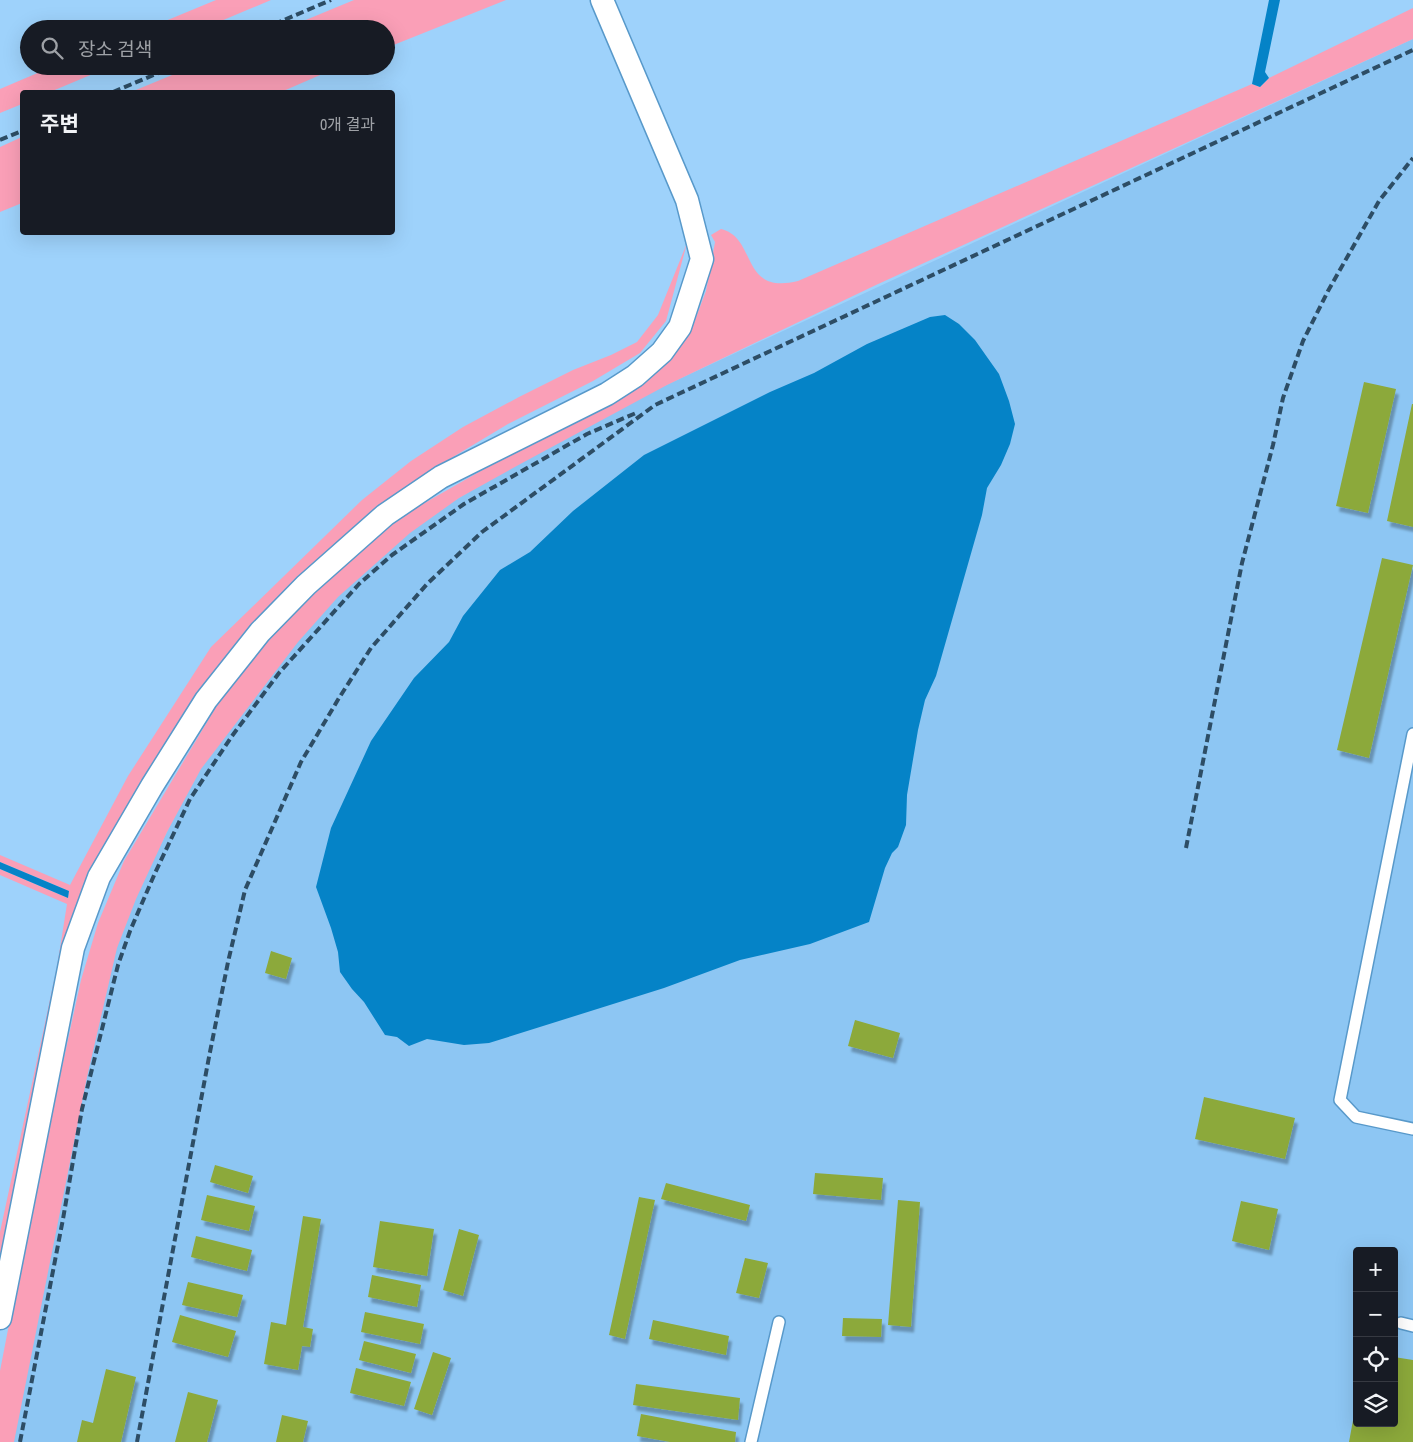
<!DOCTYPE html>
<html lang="ko">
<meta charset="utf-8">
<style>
:root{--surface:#171b24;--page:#242831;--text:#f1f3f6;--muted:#9ea1a6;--line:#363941}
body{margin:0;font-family:"Archivo Narrow","Noto Sans KR",sans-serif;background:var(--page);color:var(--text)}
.controls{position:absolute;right:15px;bottom:15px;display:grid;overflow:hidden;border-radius:5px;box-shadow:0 5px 20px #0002}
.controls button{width:45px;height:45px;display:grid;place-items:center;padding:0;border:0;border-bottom:1px solid var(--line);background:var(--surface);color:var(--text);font:25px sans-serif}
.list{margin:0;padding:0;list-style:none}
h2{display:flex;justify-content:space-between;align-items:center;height:65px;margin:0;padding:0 20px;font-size:21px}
h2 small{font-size:16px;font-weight:400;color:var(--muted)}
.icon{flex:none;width:28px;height:28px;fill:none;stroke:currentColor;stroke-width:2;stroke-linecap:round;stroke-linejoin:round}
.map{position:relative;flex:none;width:1413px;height:1442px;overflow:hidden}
.search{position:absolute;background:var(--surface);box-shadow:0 5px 20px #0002;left:20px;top:20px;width:375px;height:55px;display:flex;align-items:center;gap:12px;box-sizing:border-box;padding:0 18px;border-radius:28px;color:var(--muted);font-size:19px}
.panel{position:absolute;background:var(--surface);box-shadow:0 5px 20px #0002;left:20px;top:90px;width:375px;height:145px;border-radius:5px}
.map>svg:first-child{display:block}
.built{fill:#8dc6f3;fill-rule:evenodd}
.green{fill:#fa9fb7}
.water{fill:#0583c7}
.building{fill:#8ca93b;filter:url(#shadow)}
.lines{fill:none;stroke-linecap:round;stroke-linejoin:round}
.service-casing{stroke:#5899ca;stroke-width:14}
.minor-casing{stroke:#5899ca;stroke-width:25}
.service{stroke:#fff;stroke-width:11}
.minor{stroke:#fff;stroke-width:22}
.rail{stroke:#2d4d65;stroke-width:4;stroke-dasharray:8 4;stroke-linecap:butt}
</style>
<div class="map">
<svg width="1413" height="1442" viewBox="0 0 1413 1442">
<defs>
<filter id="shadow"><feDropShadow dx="3" dy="5.5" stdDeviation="1" flood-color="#0004"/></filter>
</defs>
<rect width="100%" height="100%" fill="#9ed2fb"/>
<path class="built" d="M1413,39V1442H5L112,944L195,775L329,598L412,525L608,412ZM1357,1251H1394V1423H1357Z"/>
<path class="green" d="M216,0H271L202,29H146Z
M354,0H506L386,48V29H284Z
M1413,8V39L876,285L667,385L524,462L459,498L410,533L338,597L298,642L201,769L167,832L136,899L117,948L87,1077L14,1442H0V1371L34,1195L81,980L98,923L124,861L216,707L253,657L297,608L393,521L630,386L670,361L692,328L706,291L715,242L711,235L721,229C758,238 739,295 798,281L1252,84L1260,87L1269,78Z
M54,66H112L50,92H22V104L0,113V89Z
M194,66H341L281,92H131Z
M22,137V203L0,212V147Z
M687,243L666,321L640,353L593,381L508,424L443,463L384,507L305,577L110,842L0,1286V1232L57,967L67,904L0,875V869L68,898L69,891L0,862V855L70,885L128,776L211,647L362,500L411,461L463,427L519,397L573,370L611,355L637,342L658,315Z"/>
<path class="water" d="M1269,0H1280L1265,72L1269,78L1260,87L1252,84Z
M945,315L959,324L975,340L999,374L1009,401L1015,424L1010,444L1001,465L987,488L982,515L936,676L925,700L918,730L907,795L906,825L898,847L892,853L885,868L869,922L810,944L740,960L664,988L489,1043L464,1045L427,1039L409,1046L397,1037L385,1035L364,1002L352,989L340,972L338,952L331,928L316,887L331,828L371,741L414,678L449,642L463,616L500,570L530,552L573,511L644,455L770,392L814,373L867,344L930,317Z
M0,862L69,891L68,898L0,869Z"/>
<path class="building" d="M1364,382L1396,389L1368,513L1336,506Z
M1412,404H1413V527L1387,521Z
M1382,558L1413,565L1369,758L1337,750Z
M271,951L292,958L286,979L265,973Z
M855,1020L900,1033L893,1058L848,1046Z
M1204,1097L1295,1118L1285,1159L1195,1139Z
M215,1165L253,1176L248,1193L210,1182Z
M815,1173L883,1178L881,1200L813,1194Z
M666,1183L750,1205L746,1221L661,1199Z
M207,1195L255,1206L249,1231L201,1220Z
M639,1197L655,1200L625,1339L609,1335Z
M898,1200L920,1202L911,1327L888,1325Z
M1241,1201L1278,1209L1269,1250L1232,1241Z
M303,1216L321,1219L303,1327L313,1329L310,1347L302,1346L298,1370L264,1364L271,1322L286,1325Z
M380,1221L434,1229L427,1276L373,1267Z
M459,1229L479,1235L463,1296L443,1290Z
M196,1236L252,1250L247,1271L191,1257Z
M745,1258L768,1263L759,1298L736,1293Z
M372,1275L421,1285L417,1307L368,1297Z
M188,1282L243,1295L237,1317L182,1305Z
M365,1312L424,1324L420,1344L361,1332Z
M180,1315L236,1331L228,1357L172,1342Z
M843,1318L882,1319L881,1337L842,1336Z
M653,1320L729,1336L726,1355L649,1339Z
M364,1341L416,1354L411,1373L359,1360Z
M433,1352L451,1358L432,1415L414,1409Z
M1394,1357L1413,1360V1442H1349L1356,1404L1357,1423H1394Z
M356,1368L411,1382L404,1406L350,1393Z
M106,1369L136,1377L121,1442H77L82,1420L93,1423Z
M636,1384L740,1398L738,1420L633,1405Z
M188,1392L218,1400L207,1442H175Z
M641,1414L736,1432L735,1442H670L637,1436Z
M282,1415L308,1421L303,1442H276Z"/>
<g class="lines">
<g class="service-casing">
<path id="service" d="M1413,734L1340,1100L1356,1117L1413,1129
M1401,1323L1413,1326
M751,1442L779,1322"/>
</g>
<g class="minor-casing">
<path id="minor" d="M0,1318L73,948L99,877L152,786L206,700L260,632L306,585L385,515L441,477L607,394L635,376L662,352L680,327L702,259L687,200L602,0"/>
</g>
<use href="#service" class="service"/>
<use href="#minor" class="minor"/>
<path class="rail" d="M263,29L331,0
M113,92L175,66
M0,140L22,131
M1186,848L1242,563L1273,445L1283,398L1303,341L1328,291L1379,201L1413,158
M20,1442L63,1219L82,1109L118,965L130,931L155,873L190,799L232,736L279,673L359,584L392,555L464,504L587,434L636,413
M137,1442L209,1057L228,962L245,890L301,762L339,698L371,648L427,584L482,532L655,405L1413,50"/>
</g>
</svg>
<div class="controls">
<button>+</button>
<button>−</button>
<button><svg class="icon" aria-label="locate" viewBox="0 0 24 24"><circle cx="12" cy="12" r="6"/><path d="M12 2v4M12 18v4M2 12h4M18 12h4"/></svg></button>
<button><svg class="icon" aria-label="layers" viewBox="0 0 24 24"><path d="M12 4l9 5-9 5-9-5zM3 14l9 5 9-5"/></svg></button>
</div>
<div class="search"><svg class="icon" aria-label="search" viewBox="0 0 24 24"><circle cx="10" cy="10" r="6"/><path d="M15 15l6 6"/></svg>장소 검색</div>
<section class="panel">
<h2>주변<small>0개 결과</small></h2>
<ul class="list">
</ul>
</section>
</div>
